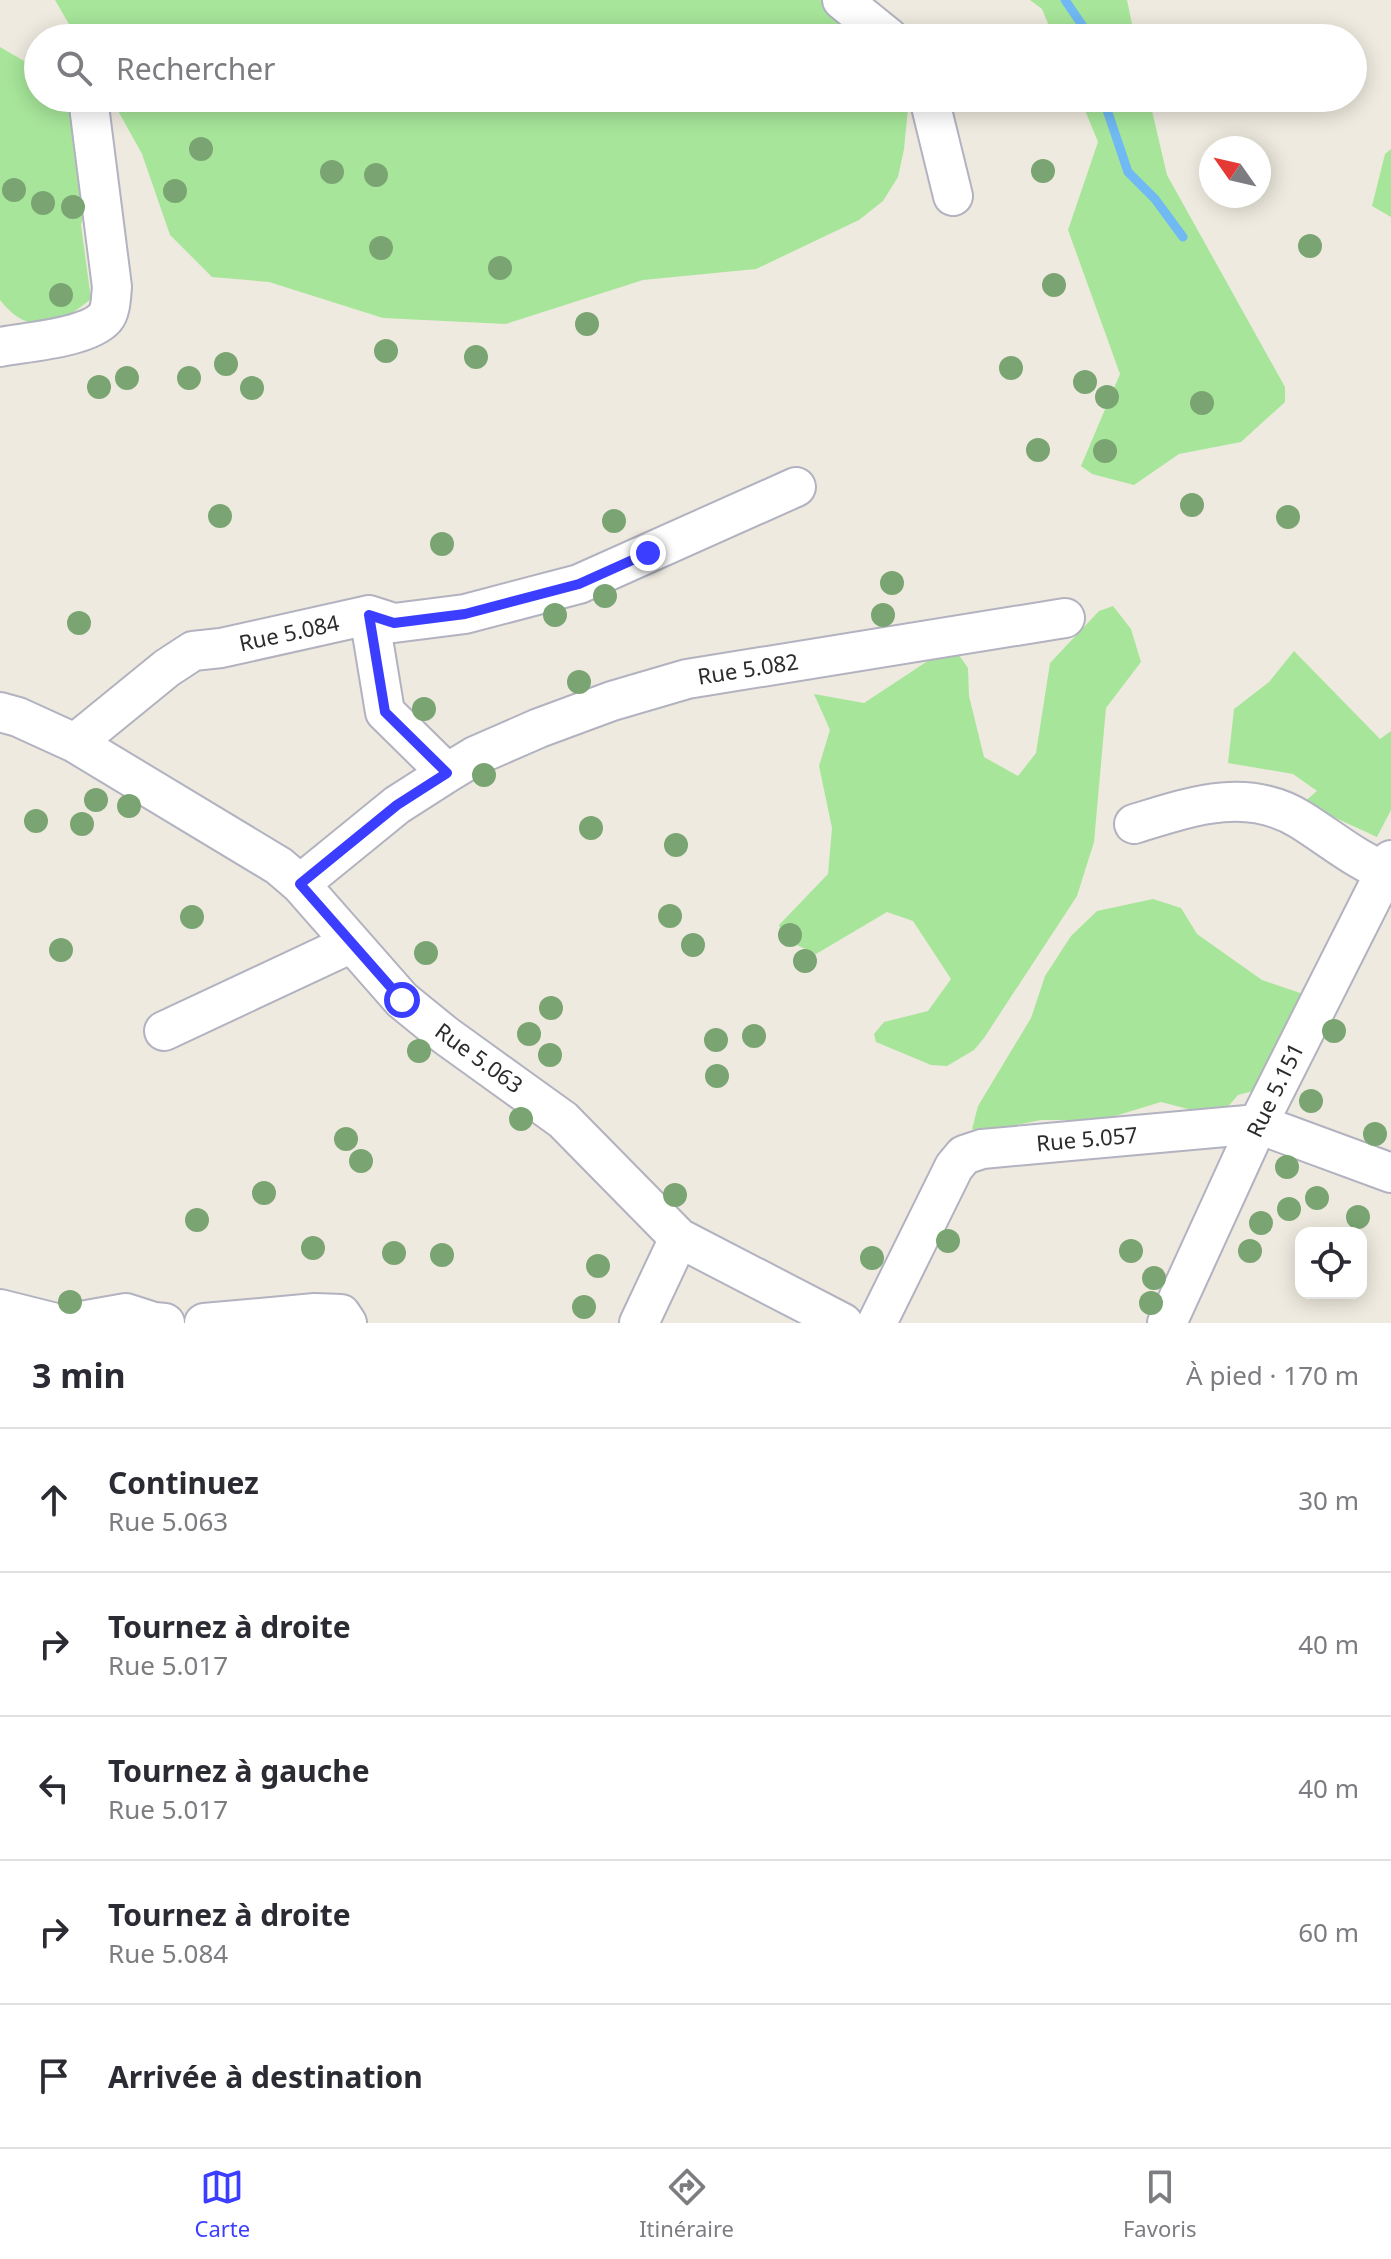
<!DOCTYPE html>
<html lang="fr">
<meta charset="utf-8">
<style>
:root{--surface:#fff;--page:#f2f2f3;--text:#2b2b33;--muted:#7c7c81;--line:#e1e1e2;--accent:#3b3efe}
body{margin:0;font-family:"Noto Sans",sans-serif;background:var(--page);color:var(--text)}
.controls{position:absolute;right:24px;bottom:24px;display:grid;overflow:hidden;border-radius:16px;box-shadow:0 4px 20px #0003}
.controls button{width:72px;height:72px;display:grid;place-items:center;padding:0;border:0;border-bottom:2px solid var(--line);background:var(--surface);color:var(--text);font:40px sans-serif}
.compass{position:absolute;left:1199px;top:136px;width:72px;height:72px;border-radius:50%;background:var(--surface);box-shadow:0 4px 20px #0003;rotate:304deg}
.stop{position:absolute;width:24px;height:24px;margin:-18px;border:6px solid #3b3efe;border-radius:50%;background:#fff}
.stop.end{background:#3b3efe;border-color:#fff;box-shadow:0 2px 8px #0008}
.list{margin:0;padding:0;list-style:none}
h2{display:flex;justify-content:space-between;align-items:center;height:104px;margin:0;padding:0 32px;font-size:34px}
h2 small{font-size:26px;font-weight:400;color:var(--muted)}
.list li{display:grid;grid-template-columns:52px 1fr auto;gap:24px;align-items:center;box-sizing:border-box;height:144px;padding:0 32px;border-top:2px solid var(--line)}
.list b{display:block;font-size:30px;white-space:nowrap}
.list p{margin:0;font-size:26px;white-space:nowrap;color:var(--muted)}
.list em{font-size:26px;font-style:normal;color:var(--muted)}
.icon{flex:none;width:44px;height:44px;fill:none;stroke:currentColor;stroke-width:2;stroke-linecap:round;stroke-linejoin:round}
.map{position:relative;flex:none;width:1391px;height:1323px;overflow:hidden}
.search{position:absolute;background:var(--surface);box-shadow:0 4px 20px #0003;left:24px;right:24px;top:24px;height:88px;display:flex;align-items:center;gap:20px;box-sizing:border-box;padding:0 28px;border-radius:44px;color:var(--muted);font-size:30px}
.sheet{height:824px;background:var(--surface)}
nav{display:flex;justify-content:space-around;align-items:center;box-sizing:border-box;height:112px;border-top:2px solid var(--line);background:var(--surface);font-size:22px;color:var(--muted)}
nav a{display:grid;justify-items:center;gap:4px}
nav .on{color:var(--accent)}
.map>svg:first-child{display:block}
.green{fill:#a7e69a}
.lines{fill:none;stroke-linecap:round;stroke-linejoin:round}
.stream{stroke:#70b9f2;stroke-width:9}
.street-casing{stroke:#b2b2c0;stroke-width:42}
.street{stroke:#fff;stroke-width:38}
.tree{fill:#7aa572}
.route{stroke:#3b3efe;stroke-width:10}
.labels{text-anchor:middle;stroke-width:6;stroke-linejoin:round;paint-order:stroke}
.street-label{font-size:22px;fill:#2c2c2c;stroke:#fff}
</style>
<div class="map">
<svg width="1391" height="1323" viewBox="0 0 1391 1323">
<rect width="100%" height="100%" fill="#eeeadf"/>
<path class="green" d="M55,0H820L881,38H77Z
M1030,0H1127L1135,38H1054L1042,9Z
M0,47L38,69V98H59L80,129L94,169L81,225L91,299C58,326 30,338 0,300Z
M111,98H909L904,149L898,177L883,201L859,220L756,269L643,280L506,324L383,318L269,282L212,277L170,235L142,154Z
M1080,98H1149L1167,175L1285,387V402L1241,442L1179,454L1134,485L1092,474L1081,466L1120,374L1068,230L1098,142Z
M1391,149V217L1372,206L1385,154Z
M1113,606L1131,629L1141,662L1106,708L1094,842L1077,896L984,1038L974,1050L947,1066L931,1065L876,1042L874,1034L884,1022L928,1011L951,979L913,921L887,912L816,954L784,939L779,925L828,874L832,828L819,766L830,730L814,694L864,703L952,645L968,668L969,696L984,757L1018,776L1036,753L1050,663L1099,611Z
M1294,651L1380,739L1391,731V810L1377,837L1303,803L1317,791L1293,774L1228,763L1234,709L1269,682Z
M1153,899L1181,908L1197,934L1262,980L1315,998L1264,1088L1238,1095L1219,1117L1161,1102L1102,1120H1041L982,1132L972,1129L978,1106L1031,1018L1045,976L1071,936L1097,911Z"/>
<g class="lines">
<path class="stream" d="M1065,0L1091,38
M1103,98L1128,172L1155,199L1183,237"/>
<g class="street-casing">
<path id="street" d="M842,0L889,38
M929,98L953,196
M0,347C26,342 87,338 105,318C111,311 111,296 112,287L88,98
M0,712L18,717L75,743L279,866L300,884L402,1000L445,1035L563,1120L679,1238L843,1323
M75,743L167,668L193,651L221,648L369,615L394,623L465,614L579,584L796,487
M447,773L475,756L539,728L612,701L687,679L1065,618
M1134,824C1189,807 1247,786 1301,820C1330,838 1358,862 1391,874
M300,884L397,805L447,773L385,712L369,615
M164,1031L352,943
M0,1309L56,1323
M70,1323L126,1313L154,1322L165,1323
M204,1323L315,1313L341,1314L347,1323
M639,1323L679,1238
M877,1323L954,1167L964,1155L982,1149L1258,1124L1391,1173
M1167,1323L1258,1124L1391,860"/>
</g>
<use href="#street" class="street"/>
</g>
<g class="tree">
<circle cx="201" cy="149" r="12"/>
<circle cx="1043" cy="171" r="12"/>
<circle cx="332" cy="172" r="12"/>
<circle cx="376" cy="175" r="12"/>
<circle cx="14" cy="190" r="12"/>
<circle cx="175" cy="191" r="12"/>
<circle cx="43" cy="203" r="12"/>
<circle cx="73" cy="207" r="12"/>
<circle cx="1310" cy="246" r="12"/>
<circle cx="381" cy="248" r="12"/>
<circle cx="500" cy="268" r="12"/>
<circle cx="1054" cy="285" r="12"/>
<circle cx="61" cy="295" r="12"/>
<circle cx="587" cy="324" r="12"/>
<circle cx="386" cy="351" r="12"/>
<circle cx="476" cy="357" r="12"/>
<circle cx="226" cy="364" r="12"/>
<circle cx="1011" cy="368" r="12"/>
<circle cx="127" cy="378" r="12"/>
<circle cx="189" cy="378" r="12"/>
<circle cx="1085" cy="382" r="12"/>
<circle cx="99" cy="387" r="12"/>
<circle cx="252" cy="388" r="12"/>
<circle cx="1107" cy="397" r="12"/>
<circle cx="1202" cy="403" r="12"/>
<circle cx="1038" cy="450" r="12"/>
<circle cx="1105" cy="451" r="12"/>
<circle cx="1192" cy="505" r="12"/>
<circle cx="220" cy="516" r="12"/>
<circle cx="1288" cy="517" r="12"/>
<circle cx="614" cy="521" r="12"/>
<circle cx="442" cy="544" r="12"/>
<circle cx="892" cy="583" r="12"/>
<circle cx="605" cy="596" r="12"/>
<circle cx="555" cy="615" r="12"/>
<circle cx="883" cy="615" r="12"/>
<circle cx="79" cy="623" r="12"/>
<circle cx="579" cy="682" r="12"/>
<circle cx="424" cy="709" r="12"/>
<circle cx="484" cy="775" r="12"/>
<circle cx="96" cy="800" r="12"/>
<circle cx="129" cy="806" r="12"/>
<circle cx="36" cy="821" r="12"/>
<circle cx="82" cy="824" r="12"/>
<circle cx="591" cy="828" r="12"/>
<circle cx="676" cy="845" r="12"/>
<circle cx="670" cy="916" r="12"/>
<circle cx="192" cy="917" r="12"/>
<circle cx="790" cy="935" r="12"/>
<circle cx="693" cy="945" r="12"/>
<circle cx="61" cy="950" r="12"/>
<circle cx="426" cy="953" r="12"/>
<circle cx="805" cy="961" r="12"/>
<circle cx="551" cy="1008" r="12"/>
<circle cx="1334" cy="1031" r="12"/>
<circle cx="529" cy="1034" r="12"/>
<circle cx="754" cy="1036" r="12"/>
<circle cx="716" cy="1040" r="12"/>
<circle cx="419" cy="1051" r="12"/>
<circle cx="550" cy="1055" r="12"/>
<circle cx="717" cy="1076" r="12"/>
<circle cx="1311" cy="1101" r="12"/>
<circle cx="521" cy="1119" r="12"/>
<circle cx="1375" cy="1134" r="12"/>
<circle cx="346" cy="1139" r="12"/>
<circle cx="361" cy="1161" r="12"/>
<circle cx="1287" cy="1167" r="12"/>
<circle cx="264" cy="1193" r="12"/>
<circle cx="675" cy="1195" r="12"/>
<circle cx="1317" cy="1198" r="12"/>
<circle cx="1289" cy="1209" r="12"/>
<circle cx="1358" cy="1217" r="12"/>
<circle cx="197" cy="1220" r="12"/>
<circle cx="1261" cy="1223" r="12"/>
<circle cx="948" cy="1241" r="12"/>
<circle cx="313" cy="1248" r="12"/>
<circle cx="1131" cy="1251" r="12"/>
<circle cx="1250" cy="1251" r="12"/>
<circle cx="394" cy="1253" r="12"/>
<circle cx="442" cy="1255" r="12"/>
<circle cx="872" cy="1258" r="12"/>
<circle cx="598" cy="1266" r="12"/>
<circle cx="1154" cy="1278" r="12"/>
<circle cx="70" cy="1302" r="12"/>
<circle cx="1151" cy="1303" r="12"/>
<circle cx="584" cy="1307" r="12"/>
</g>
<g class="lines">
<path class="route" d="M402,1000L300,884L397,805L447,773L385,712L369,615L394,623L465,614L579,584L648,553"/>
</g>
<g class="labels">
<g class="street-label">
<text transform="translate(289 633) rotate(-12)" y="8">Rue 5.084</text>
<text transform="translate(748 669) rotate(-9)" y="8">Rue 5.082</text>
<text transform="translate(479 1058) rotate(36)" y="8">Rue 5.063</text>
<text transform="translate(1275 1090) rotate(-64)" y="8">Rue 5.151</text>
<text transform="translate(1087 1139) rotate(-5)" y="8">Rue 5.057</text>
</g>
</g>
</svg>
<div class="controls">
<button><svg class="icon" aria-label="locate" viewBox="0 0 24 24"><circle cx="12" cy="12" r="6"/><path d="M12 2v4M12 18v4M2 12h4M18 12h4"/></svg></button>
</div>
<svg class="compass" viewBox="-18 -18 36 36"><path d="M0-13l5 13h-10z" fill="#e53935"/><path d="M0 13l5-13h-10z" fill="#7c7c81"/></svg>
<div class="stop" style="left:402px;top:1000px"></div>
<div class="stop end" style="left:648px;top:553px"></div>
<div class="search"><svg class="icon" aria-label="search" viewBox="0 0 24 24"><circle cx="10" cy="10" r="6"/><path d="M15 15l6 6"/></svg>Rechercher</div>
</div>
<section class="sheet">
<h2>3 min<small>À pied · 170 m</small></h2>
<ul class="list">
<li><svg class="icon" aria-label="ahead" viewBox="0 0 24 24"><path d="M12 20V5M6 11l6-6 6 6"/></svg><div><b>Continuez</b><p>Rue 5.063</p></div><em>30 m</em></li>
<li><svg class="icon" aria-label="right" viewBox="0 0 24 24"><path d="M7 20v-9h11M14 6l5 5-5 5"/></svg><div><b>Tournez à droite</b><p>Rue 5.017</p></div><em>40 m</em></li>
<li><svg class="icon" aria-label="left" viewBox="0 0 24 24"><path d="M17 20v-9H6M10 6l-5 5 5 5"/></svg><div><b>Tournez à gauche</b><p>Rue 5.017</p></div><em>40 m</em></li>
<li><svg class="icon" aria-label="right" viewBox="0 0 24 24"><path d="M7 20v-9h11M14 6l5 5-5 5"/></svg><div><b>Tournez à droite</b><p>Rue 5.084</p></div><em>60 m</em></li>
<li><svg class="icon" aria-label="arrive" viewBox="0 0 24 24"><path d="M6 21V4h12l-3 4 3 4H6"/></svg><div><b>Arrivée à destination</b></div></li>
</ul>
</section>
<nav>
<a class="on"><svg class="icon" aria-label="map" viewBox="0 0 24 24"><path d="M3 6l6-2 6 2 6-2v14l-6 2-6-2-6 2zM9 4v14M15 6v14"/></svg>Carte</a>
<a><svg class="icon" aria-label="directions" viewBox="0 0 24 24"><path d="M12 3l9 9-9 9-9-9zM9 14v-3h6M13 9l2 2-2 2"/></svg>Itinéraire</a>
<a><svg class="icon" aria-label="saved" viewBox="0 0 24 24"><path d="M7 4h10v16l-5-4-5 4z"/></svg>Favoris</a>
</nav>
